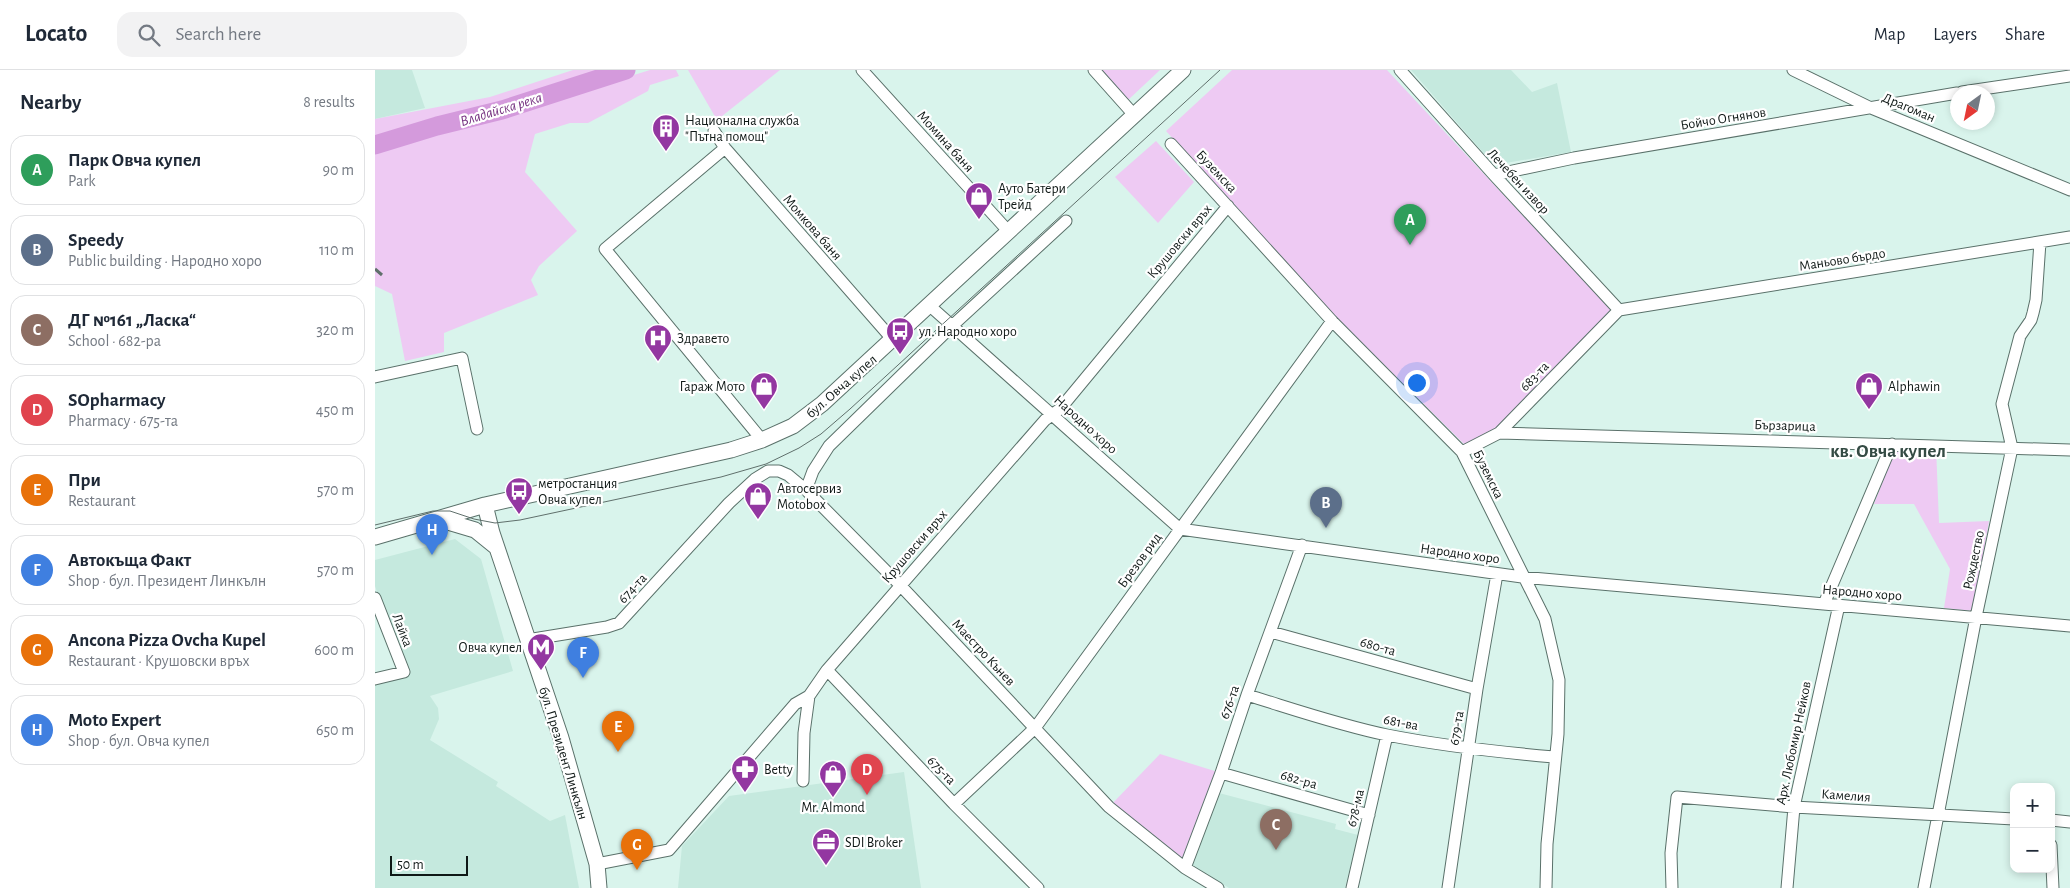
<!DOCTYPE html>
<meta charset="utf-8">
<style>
:root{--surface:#fff;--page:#f2f2f3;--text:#1f2937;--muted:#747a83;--line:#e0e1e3;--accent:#d93025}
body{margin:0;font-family:"Alegreya Sans",sans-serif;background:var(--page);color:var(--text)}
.controls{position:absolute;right:15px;bottom:15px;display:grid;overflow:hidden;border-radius:10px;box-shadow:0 2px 8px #0003}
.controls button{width:45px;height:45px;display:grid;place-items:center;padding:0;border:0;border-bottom:1px solid var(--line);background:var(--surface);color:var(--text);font:25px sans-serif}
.compass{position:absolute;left:1575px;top:15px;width:45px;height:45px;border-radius:50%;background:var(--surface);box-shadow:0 2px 8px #0003;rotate:213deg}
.scale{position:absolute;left:15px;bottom:12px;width:78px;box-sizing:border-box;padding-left:5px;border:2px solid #0f1816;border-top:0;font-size:14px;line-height:18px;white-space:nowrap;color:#0f1816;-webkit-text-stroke:4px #fff;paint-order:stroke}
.you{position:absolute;left:1041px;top:312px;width:18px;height:18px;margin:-12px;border:4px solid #fff;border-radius:50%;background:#1a73e8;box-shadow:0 0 0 8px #1a73e833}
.badge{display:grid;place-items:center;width:32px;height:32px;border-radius:50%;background:var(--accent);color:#fff;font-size:16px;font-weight:700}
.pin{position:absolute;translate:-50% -41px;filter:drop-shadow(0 1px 2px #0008)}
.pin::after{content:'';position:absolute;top:26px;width:18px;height:15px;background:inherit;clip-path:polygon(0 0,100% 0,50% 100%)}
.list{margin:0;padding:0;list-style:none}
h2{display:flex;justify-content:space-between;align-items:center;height:65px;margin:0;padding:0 20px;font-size:21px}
h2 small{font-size:16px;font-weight:400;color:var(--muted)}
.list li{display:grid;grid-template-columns:32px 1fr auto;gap:15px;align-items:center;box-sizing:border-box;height:70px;margin:0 10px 10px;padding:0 10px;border:1px solid var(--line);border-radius:15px}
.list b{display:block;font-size:19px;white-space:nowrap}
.list p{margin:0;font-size:16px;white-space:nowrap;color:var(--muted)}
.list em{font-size:16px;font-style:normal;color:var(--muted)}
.icon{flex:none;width:28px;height:28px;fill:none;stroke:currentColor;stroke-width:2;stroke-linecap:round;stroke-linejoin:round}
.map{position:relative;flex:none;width:1695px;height:818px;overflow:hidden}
header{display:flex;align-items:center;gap:30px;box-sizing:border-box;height:70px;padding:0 25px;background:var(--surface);border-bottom:1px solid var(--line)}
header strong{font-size:24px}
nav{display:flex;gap:28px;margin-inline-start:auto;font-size:18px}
.search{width:350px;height:45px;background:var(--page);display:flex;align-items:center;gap:12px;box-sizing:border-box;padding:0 18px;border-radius:15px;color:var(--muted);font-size:19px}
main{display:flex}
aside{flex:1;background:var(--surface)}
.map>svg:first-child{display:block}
.built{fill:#c5e9de}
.green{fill:#eecaf3}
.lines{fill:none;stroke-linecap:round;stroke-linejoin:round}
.river{stroke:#d49adc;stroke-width:19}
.street-casing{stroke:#5a716a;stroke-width:13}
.secondary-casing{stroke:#5a716a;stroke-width:17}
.street{stroke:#fff;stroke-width:11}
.secondary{stroke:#fff;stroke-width:15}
.tram{stroke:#5f6f6b;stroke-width:1}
.rail{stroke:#5f6f6b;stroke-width:3;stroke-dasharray:10 5;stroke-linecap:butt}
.labels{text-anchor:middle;stroke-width:4.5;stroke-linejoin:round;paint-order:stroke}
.street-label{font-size:14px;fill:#0f1816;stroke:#fff}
.poi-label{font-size:14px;fill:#0f1816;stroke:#fff;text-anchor:start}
.water-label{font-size:15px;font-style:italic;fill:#763280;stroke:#fff}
.district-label{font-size:19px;font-weight:bold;fill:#344b44;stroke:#fff}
</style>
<header>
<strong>Locato</strong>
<div class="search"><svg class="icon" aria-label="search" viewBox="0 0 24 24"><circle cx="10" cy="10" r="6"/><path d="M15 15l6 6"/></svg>Search here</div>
<nav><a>Map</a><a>Layers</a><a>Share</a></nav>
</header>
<main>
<aside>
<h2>Nearby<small>8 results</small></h2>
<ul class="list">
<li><span class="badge" style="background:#2e9e5b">A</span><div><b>Парк Овча купел</b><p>Park</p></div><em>90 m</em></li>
<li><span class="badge" style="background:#5c6f8a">B</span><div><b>Speedy</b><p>Public building · Народно хоро</p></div><em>110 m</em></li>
<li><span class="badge" style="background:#8d6e63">C</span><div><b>ДГ №161 „Ласка“</b><p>School · 682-ра</p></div><em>320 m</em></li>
<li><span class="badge" style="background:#e0444e">D</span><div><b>SOpharmacy</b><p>Pharmacy · 675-та</p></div><em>450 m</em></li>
<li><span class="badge" style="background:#e8710a">E</span><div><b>При</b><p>Restaurant</p></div><em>570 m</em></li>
<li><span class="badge" style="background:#3f7fe0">F</span><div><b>Автокъща Факт</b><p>Shop · бул. Президент Линкълн</p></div><em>570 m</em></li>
<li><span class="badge" style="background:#e8710a">G</span><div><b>Ancona Pizza Ovcha Kupel</b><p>Restaurant · Крушовски връх</p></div><em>600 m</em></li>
<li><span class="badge" style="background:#3f7fe0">H</span><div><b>Moto Expert</b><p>Shop · бул. Овча купел</p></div><em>650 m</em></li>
</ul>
</aside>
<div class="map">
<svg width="1695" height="818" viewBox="0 0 1695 818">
<rect width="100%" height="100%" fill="#d9f4ec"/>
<path class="built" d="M0,0H37L50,38L0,49Z
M1036,0H1136L1157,22L1182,13L1196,82L1119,95Z
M80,469L106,489L138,601L55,626L63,638L64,649L55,670L123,712L121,716L175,751L190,745L204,818H0V610L29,602L0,516V490Z
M529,702L546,818H303L307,776L354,726Z
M844,723L961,754L960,759L983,765L970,818H854L818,795Z"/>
<path class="green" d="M198,0H233L116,36L60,50L0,69V49L115,27Z
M275,0H301L304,6L275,15L273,21L213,53H195L160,64L150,102L202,161L164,196L156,210L163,225L69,263V282L30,291L17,224L0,216V81L39,67L130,45Z
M313,0H405L342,50Z
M724,0H785L752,31Z
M857,0H1012L1237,241L1121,358L1090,375L959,245L791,61Z
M781,71L819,112L783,153L740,107Z
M1522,374L1561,376L1564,453L1614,451L1598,541L1569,538L1575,499L1539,434H1499Z
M785,684L846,703L810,798L734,737Z"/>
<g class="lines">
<path class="river" d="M0,75L62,56L127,40L251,0"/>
<g class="street-casing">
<path id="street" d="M487,0L634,162
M719,0L760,46
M1025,0L1119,105L1244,240
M1418,0L1496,38L1695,120
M1587,22L1695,6
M339,61L350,78L518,270
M796,74L957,251L1087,382L1170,549L1184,610L1183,664L1172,774L1171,818
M350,78L230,179L387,370
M1119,105L1199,88L1582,23
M555,236L805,459L1147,507L1695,556
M1244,240L1695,167
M0,307L87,288L102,359
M1124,363L1695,380
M1087,382L1124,363L1244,240
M431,420L438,401L454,376L577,256L691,151
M0,528L29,602L0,609
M1449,534L1517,374
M896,562L1102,619
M152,570L232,557L244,553L354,433L380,409L393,401H404L413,405L431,420L525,515L734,737L810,798L843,818
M452,600L579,734L663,818
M872,625C918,639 964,655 1012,665C1067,676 1123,682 1179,687
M846,703L994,745
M428,711L429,663L434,626
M579,734L660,658L957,251
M1676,750L1695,752
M1676,775L1678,818
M222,794L294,780L420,634L434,626L452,600L670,350L685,339L853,136
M810,798L846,703L872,625L927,475
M977,818L1012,665
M1073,818L1102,619L1122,504
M1297,818L1296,783L1302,727L1419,737L1639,749
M1412,818L1419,737L1464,535
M1549,818L1601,547L1637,378L1627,334L1645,266L1656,250L1658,243L1661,230L1665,172"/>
</g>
<g class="secondary-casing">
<path id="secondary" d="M110,435L117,463L186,668L222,794L224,818
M63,449L100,460L121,477
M0,467L110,435L356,380L387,370L418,356L447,334L808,0"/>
</g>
<use href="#street" class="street"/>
<use href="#secondary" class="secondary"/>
<path class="tram" d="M0,455L58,441H75L99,449L120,453L145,450L346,407L391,394L424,378L446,364L475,339L845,0"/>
<path class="rail" d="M0,199L7,205"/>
</g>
<defs>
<g id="building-pin" transform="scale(1.4375)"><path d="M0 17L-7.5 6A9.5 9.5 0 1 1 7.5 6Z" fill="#9337a1" stroke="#fff"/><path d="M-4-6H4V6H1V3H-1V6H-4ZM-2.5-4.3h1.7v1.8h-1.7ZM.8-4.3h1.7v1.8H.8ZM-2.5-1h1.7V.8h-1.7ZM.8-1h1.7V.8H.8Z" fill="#fff"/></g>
<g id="shop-pin" transform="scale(1.4375)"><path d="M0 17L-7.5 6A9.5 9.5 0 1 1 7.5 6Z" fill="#9337a1" stroke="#fff"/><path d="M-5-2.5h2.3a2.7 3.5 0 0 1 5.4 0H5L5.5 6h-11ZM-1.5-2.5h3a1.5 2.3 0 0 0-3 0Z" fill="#fff"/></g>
<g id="bus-pin" transform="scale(1.4375)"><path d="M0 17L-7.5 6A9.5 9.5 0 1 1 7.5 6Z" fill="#9337a1" stroke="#fff"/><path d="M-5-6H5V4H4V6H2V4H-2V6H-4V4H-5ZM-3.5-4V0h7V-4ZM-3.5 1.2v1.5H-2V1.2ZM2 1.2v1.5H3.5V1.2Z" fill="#fff"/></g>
<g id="hospital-pin" transform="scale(1.4375)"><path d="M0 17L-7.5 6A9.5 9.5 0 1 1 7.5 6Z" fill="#9337a1" stroke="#fff"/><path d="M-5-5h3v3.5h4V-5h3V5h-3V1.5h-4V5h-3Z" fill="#fff"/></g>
<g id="metro-pin" transform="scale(1.4375)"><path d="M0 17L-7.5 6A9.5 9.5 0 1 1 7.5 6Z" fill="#9337a1" stroke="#fff"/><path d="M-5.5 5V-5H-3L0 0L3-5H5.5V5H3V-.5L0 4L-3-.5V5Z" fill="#fff"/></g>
<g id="pharmacy-pin" transform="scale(1.4375)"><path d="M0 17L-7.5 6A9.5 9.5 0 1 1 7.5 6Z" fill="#9337a1" stroke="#fff"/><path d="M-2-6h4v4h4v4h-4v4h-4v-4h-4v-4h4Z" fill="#fff"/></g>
<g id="office-pin" transform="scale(1.4375)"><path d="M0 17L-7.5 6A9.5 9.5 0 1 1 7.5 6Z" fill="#9337a1" stroke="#fff"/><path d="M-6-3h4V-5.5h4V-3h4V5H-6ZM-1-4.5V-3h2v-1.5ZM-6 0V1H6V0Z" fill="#fff"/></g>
</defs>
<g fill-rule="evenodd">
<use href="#building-pin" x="291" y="58"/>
<use href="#shop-pin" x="604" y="126"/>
<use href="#bus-pin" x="525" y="261"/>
<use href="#hospital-pin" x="283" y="268"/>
<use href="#shop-pin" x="389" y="316"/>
<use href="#shop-pin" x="1494" y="316"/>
<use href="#bus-pin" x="144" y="421"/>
<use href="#shop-pin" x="383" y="426"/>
<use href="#metro-pin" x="166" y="577"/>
<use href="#pharmacy-pin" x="370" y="699"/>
<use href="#shop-pin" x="458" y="704"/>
<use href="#office-pin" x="451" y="772"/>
</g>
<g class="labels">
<g class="street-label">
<text transform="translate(1534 37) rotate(23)" y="5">Драгоман</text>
<text transform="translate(1348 48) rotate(-9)" y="5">Бойчо Огнянов</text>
<text transform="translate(571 71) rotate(48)" y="5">Момина баня</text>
<text transform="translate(842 101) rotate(47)" y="5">Буземска</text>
<text transform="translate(1144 111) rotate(47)" y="5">Лечебен извор</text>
<text transform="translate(438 157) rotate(49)" y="5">Момкова баня</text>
<text transform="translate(804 171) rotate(-50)" y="5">Крушовски връх</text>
<text transform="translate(1467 189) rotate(-9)" y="5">Маньово бърдо</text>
<text transform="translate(1159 306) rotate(-46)" y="5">683-та</text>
<text transform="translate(466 316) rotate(-41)" y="5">бул. Овча купел</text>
<text transform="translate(711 354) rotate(42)" y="5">Народно хоро</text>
<text transform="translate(1410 355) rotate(2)" y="5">Бързарица</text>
<text transform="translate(1114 404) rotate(64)" y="5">Буземска</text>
<text transform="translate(539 476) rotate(-49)" y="5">Крушовски връх</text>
<text transform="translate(1085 483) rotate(8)" y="5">Народно хоро</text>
<text transform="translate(764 490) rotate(-54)" y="5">Брезов рид</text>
<text transform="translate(1598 490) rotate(-78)" y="5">Рождество</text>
<text transform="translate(257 518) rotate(-47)" y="5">674-та</text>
<text transform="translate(1487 522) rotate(5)" y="5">Народно хоро</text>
<text transform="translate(28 560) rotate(69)" y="5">Лайка</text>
<text transform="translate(1003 576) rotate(16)" y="5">680-та</text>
<text transform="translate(609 582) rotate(47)" y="5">Маестро Кънев</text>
<text transform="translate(854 632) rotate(-71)" y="5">676-та</text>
<text transform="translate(1026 652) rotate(11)" y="5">681-ва</text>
<text transform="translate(1081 658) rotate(-81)" y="5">679-та</text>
<text transform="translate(1418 673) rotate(-78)" y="5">Арх. Любомир Нейков</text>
<text transform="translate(189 683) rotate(73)" y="5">бул. Президент Линкълн</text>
<text transform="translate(567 700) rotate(46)" y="5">675-та</text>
<text transform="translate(924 709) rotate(16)" y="5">682-ра</text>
<text transform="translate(1471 725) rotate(4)" y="5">Камелия</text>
<text transform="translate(980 738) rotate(-77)" y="5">678-ма</text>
</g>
<g class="poi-label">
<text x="310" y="55">Национална служба<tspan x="310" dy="16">"Пътна помощ"</tspan></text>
<text x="623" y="123">Ауто Батери<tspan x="623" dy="16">Трейд</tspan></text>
<text x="544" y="266">ул. Народно хоро</text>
<text x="302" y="273">Здравето</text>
<text x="370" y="321" text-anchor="end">Гараж Мото</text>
<text x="1513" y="321">Alphawin</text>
<text x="163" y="418">метростанция<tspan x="163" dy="16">Овча купел</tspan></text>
<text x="402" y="423">Автосервиз<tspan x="402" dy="16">Motobox</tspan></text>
<text x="147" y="582" text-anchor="end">Овча купел</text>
<text x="389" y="704">Betty</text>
<text x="458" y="742" text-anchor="middle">Mr. Almond</text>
<text x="470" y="777">SDI Broker</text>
</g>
<g class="water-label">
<text transform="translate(126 39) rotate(-17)" y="5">Владайска река</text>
</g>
<g class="district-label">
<text x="1513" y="387">кв. Овча купел</text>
</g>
</g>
</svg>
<div class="controls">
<button>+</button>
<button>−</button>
</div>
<svg class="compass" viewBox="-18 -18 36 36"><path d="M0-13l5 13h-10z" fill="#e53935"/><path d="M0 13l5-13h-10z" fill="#747a83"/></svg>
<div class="scale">50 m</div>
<div class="you"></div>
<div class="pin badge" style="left:1035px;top:175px;background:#2e9e5b">A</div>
<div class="pin badge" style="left:951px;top:458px;background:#5c6f8a">B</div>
<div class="pin badge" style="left:901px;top:780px;background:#8d6e63">C</div>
<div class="pin badge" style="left:492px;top:725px;background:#e0444e">D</div>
<div class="pin badge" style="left:243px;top:682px;background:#e8710a">E</div>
<div class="pin badge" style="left:208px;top:608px;background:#3f7fe0">F</div>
<div class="pin badge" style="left:262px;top:800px;background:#e8710a">G</div>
<div class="pin badge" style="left:57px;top:485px;background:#3f7fe0">H</div>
</div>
</main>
